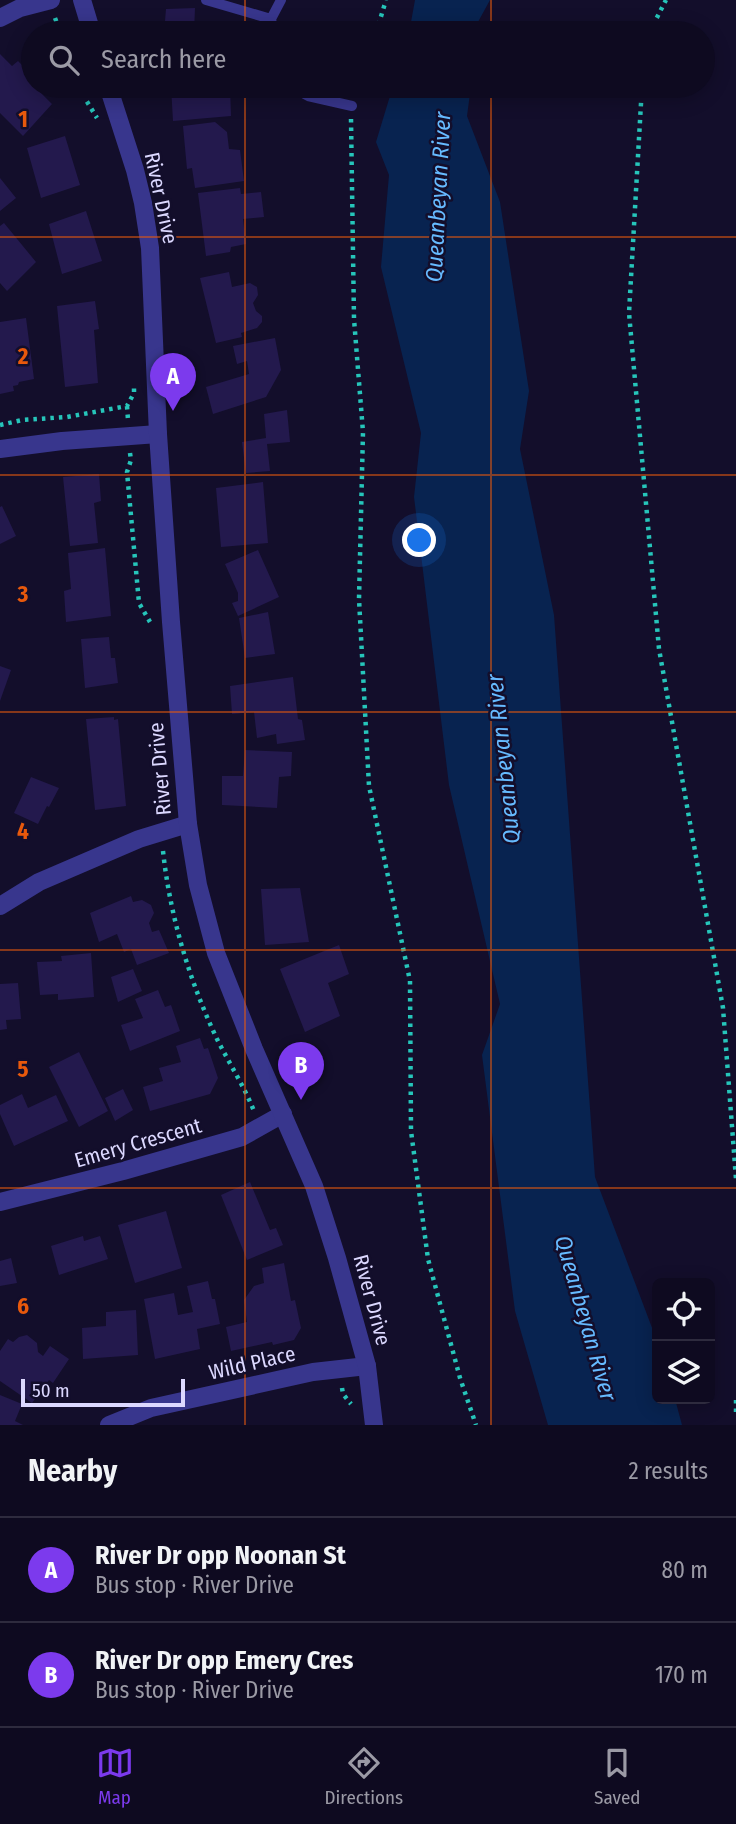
<!DOCTYPE html>
<meta charset="utf-8">
<style>
:root{--surface:#0e0a20;--page:#1c182d;--text:#f1f3f6;--muted:#9b9aa5;--line:#2e2b3e;--accent:#7c3aed}
body{margin:0;font-family:"Fira Sans Condensed",sans-serif;background:var(--page);color:var(--text)}
.controls{position:absolute;right:21px;bottom:21px;display:grid;overflow:hidden;border-radius:10px;box-shadow:0 4px 18px #0003}
.controls button{width:63px;height:63px;display:grid;place-items:center;padding:0;border:0;border-bottom:2px solid var(--line);background:var(--surface);color:var(--text);font:35px sans-serif}
.scale{position:absolute;left:21px;bottom:18px;width:164px;box-sizing:border-box;padding-left:7px;border:4px solid #dcd8ff;border-top:0;font-size:19px;line-height:24px;white-space:nowrap;color:#dcd8ff;-webkit-text-stroke:5px #130e2b;paint-order:stroke}
.you{position:absolute;left:420px;top:541px;width:24px;height:24px;margin:-18px;border:5px solid #fff;border-radius:50%;background:#1a73e8;box-shadow:0 0 0 10px #1a73e833}
.badge{display:grid;place-items:center;width:46px;height:46px;border-radius:50%;background:var(--accent);color:#fff;font-size:23px;font-weight:700}
.pin{position:absolute;translate:-50% -58px;filter:drop-shadow(0 2px 4px #0008)}
.pin::after{content:'';position:absolute;top:37px;width:24px;height:21px;background:inherit;clip-path:polygon(0 0,100% 0,50% 100%)}
.list{margin:0;padding:0;list-style:none}
h2{display:flex;justify-content:space-between;align-items:center;height:91px;margin:0;padding:0 28px;font-size:30px}
h2 small{font-size:23px;font-weight:400;color:var(--muted)}
.list li{display:grid;grid-template-columns:46px 1fr auto;gap:21px;align-items:center;box-sizing:border-box;height:105px;padding:0 28px;border-top:2px solid var(--line)}
.list b{display:block;font-size:26px;white-space:nowrap}
.list p{margin:0;font-size:23px;white-space:nowrap;color:var(--muted)}
.list em{font-size:23px;font-style:normal;color:var(--muted)}
.icon{flex:none;width:38px;height:38px;fill:none;stroke:currentColor;stroke-width:2;stroke-linecap:round;stroke-linejoin:round}
.map{position:relative;flex:none;width:736px;height:1425px;overflow:hidden}
.search{position:absolute;background:var(--surface);box-shadow:0 4px 18px #0003;left:21px;right:21px;top:21px;height:77px;display:flex;align-items:center;gap:18px;box-sizing:border-box;padding:0 24px;border-radius:38px;color:var(--muted);font-size:26px}
.sheet{height:301px;background:var(--surface)}
nav{display:flex;justify-content:space-around;align-items:center;box-sizing:border-box;height:98px;border-top:2px solid var(--line);background:var(--surface);font-size:19px;color:var(--muted)}
nav a{display:grid;justify-items:center;gap:4px}
nav .on{color:var(--accent)}
.map>svg:first-child{display:block}
.water{fill:#082350}
.building{fill:#23194d}
.lines{fill:none;stroke-linecap:round;stroke-linejoin:round}
.path{stroke:#26c5ba;stroke-width:4.5;stroke-dasharray:3.5 5;stroke-linecap:butt}
.service{stroke:#38368d;stroke-width:10}
.minor{stroke:#38368d;stroke-width:18}
.tertiary{stroke:#38368d;stroke-width:18}
.grid{fill:none;stroke:#e8590c;stroke-width:2;stroke-opacity:0.55}
.labels{text-anchor:middle;stroke-width:5;stroke-linejoin:round;paint-order:stroke}
.street-label{font-size:21px;fill:#dcd8ff;stroke:#130e2b}
.water-label{font-size:23px;font-style:italic;fill:#66baff;stroke:#130e2b}
.grid-label{font-size:23px;text-anchor:middle;font-weight:bold;fill:#e8590c;stroke:#130e2b;stroke-width:5;stroke-linejoin:round;paint-order:stroke}
</style>
<div class="map">
<svg width="736" height="1425" viewBox="0 0 736 1425">
<rect width="100%" height="100%" fill="#130e2b"/>
<path class="water" d="M415,0H490L472,33H409Z
M393,86H471L467,116L500,202L529,391L520,449L554,615L595,1177L657,1341V1399H675L682,1425H548L515,1311L482,1055L500,1004L449,785L414,497L421,433L381,267L389,175L376,142Z"/>
<path class="building" d="M195,8L194,33H164L166,9Z
M0,54L12,66L18,61L33,76V86H42L38,90L52,104L23,136L0,113Z
M171,86H230L231,116L173,121Z
M215,122L227,132L229,149L240,150L244,181L195,188L192,168L187,169L183,126Z
M65,136L80,185L41,198L27,148Z
M0,178L16,198L0,211Z
M240,188L241,194L261,192L264,217L243,219L246,244L231,247L230,252L206,256L198,193Z
M86,211L102,261L62,274L49,224Z
M4,223L36,262L7,291L0,283V226Z
M229,272L232,287L250,283L257,287L258,295L253,303L256,311L262,316V322L257,328L241,333L242,337L216,343L200,278Z
M95,301L99,329L94,330L98,383L65,387L57,306Z
M26,318L34,379L19,382L18,385L13,386L14,391L0,394V322Z
M275,338L281,370L266,397L213,414L206,387L249,374L247,361L237,364L233,346Z
M287,410L290,442L267,444L270,471L246,473L242,442L266,438L264,414Z
M99,474L101,501L94,503L98,543L70,546L63,477Z
M263,482L268,543L221,547L216,488Z
M2,506L16,536L0,544V507Z
M105,548L111,616L66,622L64,591L71,589L68,553Z
M258,550L279,597L238,616L232,603L238,601V593L225,564Z
M268,612L275,654L245,658L239,618Z
M109,637L111,658H115L118,683L85,688L81,639Z
M0,666L11,670L0,701Z
M293,677L298,719L302,720L305,740L277,744L276,734L257,738L254,712L232,714L230,686Z
M114,717V720L118,719L126,806L95,810L86,719Z
M245,750L292,752L291,776L279,777L277,808L222,805V776H243Z
M31,777L59,788L49,807L47,806L38,824L14,813Z
M300,888L309,942L265,945L261,889Z
M131,896L133,902L142,900L151,905L154,913L149,923L152,932L159,930L169,953L137,965L131,949L124,952L117,934L99,942L90,913Z
M339,945L349,974L328,983L340,1016L305,1032L280,969Z
M91,953L94,997L58,1000V994L40,995L37,962L62,961L61,956Z
M133,969L142,991L118,1002L111,977Z
M18,983L21,1019L6,1020L7,1029L0,1030V984Z
M158,990L165,1007L171,1005L180,1031L130,1051L121,1025L143,1018L135,999Z
M200,1038L204,1049L208,1048L218,1078L210,1094L150,1111L143,1087L163,1081L159,1068L181,1062L176,1046Z
M79,1052L108,1111L79,1127L49,1067Z
M123,1089L133,1110L115,1121L105,1098Z
M22,1094L28,1108L56,1095L68,1121L14,1146L0,1114V1105Z
M250,1182L270,1230L276,1228L283,1245L247,1260L221,1195Z
M166,1211L182,1268L135,1283L118,1225Z
M83,1236L84,1241L100,1236L108,1259L59,1275L51,1246Z
M11,1258L17,1283L0,1286V1261Z
M284,1263L291,1301L295,1300L301,1328L294,1340L273,1345L272,1342L231,1351L226,1327L247,1322L244,1300L254,1286L264,1283L262,1268Z
M208,1281L212,1299H215L220,1324L197,1329L200,1349L155,1359L144,1299L174,1293L178,1315L193,1312L187,1286Z
M136,1310L138,1355L83,1359L82,1328L106,1326V1312Z
M27,1335L37,1343L38,1352L43,1356L50,1346L69,1359L53,1383L49,1380L32,1403L0,1381V1351L8,1339L13,1342L19,1337Z
M0,1395L22,1404L15,1421L23,1425H0Z"/>
<g class="lines">
<path class="path" d="M55,18L61,33
M376,33L386,0
M649,33L666,0
M80,86L86,100L97,118
M642,86L629,313L659,649L723,1008L736,1179
M351,119L354,319L363,432L359,599L369,786L410,981L411,1131L428,1259L460,1378L476,1425
M127,406L128,420
M0,425L22,420L67,417L127,406L134,393V387
M130,453L131,460L127,472L139,603L150,622
M159,814L158,805L166,795
M163,851C170,916 189,980 217,1039C229,1063 244,1086 254,1111
M342,1388L343,1394L351,1404
M736,1400V1416"/>
<path class="service" d="M206,0L271,19L274,33
M271,19L281,0
M290,86L308,96L352,106"/>
<path class="minor" d="M0,18L20,8L51,0
M0,449L62,441L158,434
M0,906L39,882L139,839L188,824
M0,1202L123,1171L242,1137L283,1114
M109,1425L151,1408L313,1372L367,1366"/>
<path class="tertiary" d="M82,0L92,33
M108,86L135,170L143,203L150,248L158,434L171,622L188,824L198,885L216,953L254,1049L314,1186L337,1258L367,1366L374,1425"/>
</g>
<path class="grid" d="M245,0V33M491,0V33M245,86V1425M491,86V1425M0,237H736M0,475H736M0,712H736M0,950H736M0,1188H736"/>
<g class="labels">
<g class="street-label">
<text transform="translate(161 198) rotate(78)" y="7">River Drive</text>
<text transform="translate(160 769) rotate(-95)" y="7">River Drive</text>
<text transform="translate(138 1143) rotate(-16)" y="7">Emery Crescent</text>
<text transform="translate(372 1300) rotate(75)" y="7">River Drive</text>
<text transform="translate(252 1363) rotate(-13)" y="7">Wild Place</text>
</g>
<g class="water-label">
<text transform="translate(438 197) rotate(-87)" y="8">Queanbeyan River</text>
<text transform="translate(503 759) rotate(-96)" y="8">Queanbeyan River</text>
<text transform="translate(586 1318) rotate(74)" y="8">Queanbeyan River</text>
</g>
</g>
<g class="grid-label">
<text x="23" y="127">1</text>
<text x="23" y="364">2</text>
<text x="23" y="602">3</text>
<text x="23" y="839">4</text>
<text x="23" y="1077">5</text>
<text x="23" y="1314">6</text>
</g>
</svg>
<div class="controls">
<button><svg class="icon" aria-label="locate" viewBox="0 0 24 24"><circle cx="12" cy="12" r="6"/><path d="M12 2v4M12 18v4M2 12h4M18 12h4"/></svg></button>
<button><svg class="icon" aria-label="layers" viewBox="0 0 24 24"><path d="M12 4l9 5-9 5-9-5zM3 14l9 5 9-5"/></svg></button>
</div>
<div class="scale">50 m</div>
<div class="you"></div>
<div class="pin badge" style="left:173px;top:411px">A</div>
<div class="pin badge" style="left:301px;top:1100px">B</div>
<div class="search"><svg class="icon" aria-label="search" viewBox="0 0 24 24"><circle cx="10" cy="10" r="6"/><path d="M15 15l6 6"/></svg>Search here</div>
</div>
<section class="sheet">
<h2>Nearby<small>2 results</small></h2>
<ul class="list">
<li><span class="badge">A</span><div><b>River Dr opp Noonan St</b><p>Bus stop · River Drive</p></div><em>80 m</em></li>
<li><span class="badge">B</span><div><b>River Dr opp Emery Cres</b><p>Bus stop · River Drive</p></div><em>170 m</em></li>
</ul>
</section>
<nav>
<a class="on"><svg class="icon" aria-label="map" viewBox="0 0 24 24"><path d="M3 6l6-2 6 2 6-2v14l-6 2-6-2-6 2zM9 4v14M15 6v14"/></svg>Map</a>
<a><svg class="icon" aria-label="directions" viewBox="0 0 24 24"><path d="M12 3l9 9-9 9-9-9zM9 14v-3h6M13 9l2 2-2 2"/></svg>Directions</a>
<a><svg class="icon" aria-label="saved" viewBox="0 0 24 24"><path d="M7 4h10v16l-5-4-5 4z"/></svg>Saved</a>
</nav>
